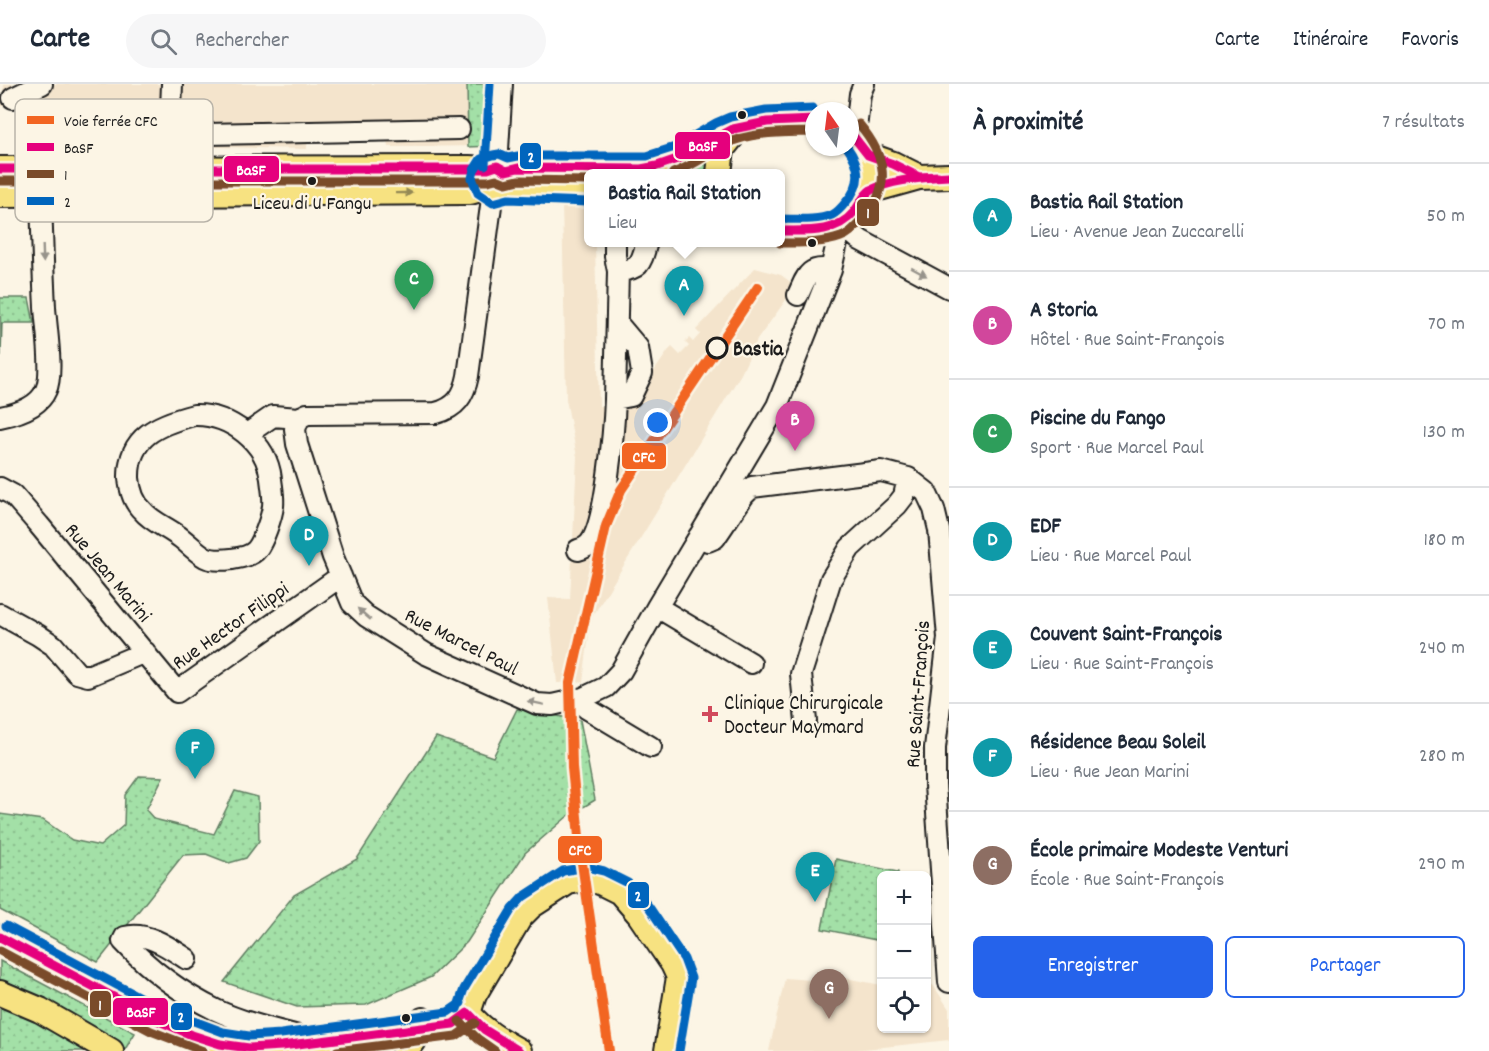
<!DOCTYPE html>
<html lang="fr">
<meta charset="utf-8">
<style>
:root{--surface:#fff;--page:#f6f6f7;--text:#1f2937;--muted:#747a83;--line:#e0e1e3;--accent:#2563eb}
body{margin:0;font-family:Dekko,sans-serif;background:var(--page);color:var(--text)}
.controls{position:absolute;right:18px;bottom:18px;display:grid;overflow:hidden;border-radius:9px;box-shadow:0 2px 4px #0004}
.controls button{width:54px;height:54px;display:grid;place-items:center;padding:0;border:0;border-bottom:2px solid var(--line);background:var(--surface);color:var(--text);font:30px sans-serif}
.compass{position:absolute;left:805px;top:18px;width:54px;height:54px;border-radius:50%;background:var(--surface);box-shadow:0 2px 4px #0004;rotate:346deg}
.you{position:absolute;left:658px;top:339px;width:21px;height:21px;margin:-15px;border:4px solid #fff;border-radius:50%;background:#1a73e8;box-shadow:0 0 0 9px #1a73e833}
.badge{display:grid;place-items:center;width:39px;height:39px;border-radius:50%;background:var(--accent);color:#fff;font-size:20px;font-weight:700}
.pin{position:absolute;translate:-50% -50px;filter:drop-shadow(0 2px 3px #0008)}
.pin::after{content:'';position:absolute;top:32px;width:21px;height:18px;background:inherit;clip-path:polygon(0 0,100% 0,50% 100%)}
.popup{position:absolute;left:584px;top:85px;width:201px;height:78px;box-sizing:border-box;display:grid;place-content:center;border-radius:9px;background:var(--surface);filter:drop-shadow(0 2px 4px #0005);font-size:20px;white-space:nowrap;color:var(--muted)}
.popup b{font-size:22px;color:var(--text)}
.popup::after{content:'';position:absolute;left:50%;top:100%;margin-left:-12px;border:12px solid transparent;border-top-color:var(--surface)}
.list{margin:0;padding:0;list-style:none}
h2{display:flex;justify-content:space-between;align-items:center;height:78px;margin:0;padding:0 24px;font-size:26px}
h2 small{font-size:20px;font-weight:400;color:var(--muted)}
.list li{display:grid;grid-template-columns:39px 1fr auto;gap:18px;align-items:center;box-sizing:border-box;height:108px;padding:0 24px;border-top:2px solid var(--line)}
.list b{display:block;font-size:22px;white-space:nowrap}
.list p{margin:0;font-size:20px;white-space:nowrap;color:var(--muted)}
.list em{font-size:20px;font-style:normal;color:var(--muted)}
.actions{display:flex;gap:12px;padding:18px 24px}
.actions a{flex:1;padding:14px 0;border:2px solid var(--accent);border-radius:9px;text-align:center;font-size:21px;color:var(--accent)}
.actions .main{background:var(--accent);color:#fff}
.icon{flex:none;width:33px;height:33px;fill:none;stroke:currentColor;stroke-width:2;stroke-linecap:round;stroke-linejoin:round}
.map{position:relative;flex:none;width:949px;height:967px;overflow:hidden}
header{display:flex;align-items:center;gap:36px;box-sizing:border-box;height:84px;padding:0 30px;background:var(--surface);border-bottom:2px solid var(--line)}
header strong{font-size:28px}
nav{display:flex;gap:33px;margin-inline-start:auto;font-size:21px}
.search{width:420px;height:54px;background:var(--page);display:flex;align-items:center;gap:15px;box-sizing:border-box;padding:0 21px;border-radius:33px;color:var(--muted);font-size:22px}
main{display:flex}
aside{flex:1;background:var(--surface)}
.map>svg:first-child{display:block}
.built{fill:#f4e4cc}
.grass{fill:url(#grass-dots);stroke:#607e62;stroke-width:1.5}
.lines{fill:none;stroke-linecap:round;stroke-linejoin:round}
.minor-casing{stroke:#1c1c1c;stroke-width:24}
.major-casing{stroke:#1c1c1c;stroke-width:28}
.minor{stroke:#fcf5e5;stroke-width:20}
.major{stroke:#f7e281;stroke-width:24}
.bus-1-casing{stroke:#fcf5e5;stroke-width:14}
.bus-2-casing{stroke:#fcf5e5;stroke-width:14}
.bus-3-casing{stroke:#fcf5e5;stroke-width:14}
.bus-1{stroke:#e5007d;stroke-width:9}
.bus-2{stroke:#7a4b2a;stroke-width:9}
.bus-3{stroke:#0065bd;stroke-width:9}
.rail-1-casing{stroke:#fcf5e5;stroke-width:15}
.rail-1{stroke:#f26522;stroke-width:10}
.oneway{fill:#948954}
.oneway2{fill:#97938b}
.bus-dot{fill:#1c1c1c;stroke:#fcf5e5;stroke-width:2}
.stop-dot{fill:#fcf5e5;stroke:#1c1c1c;stroke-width:3}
.poi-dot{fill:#d1495b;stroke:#fcf5e5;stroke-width:2}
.labels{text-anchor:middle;stroke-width:4.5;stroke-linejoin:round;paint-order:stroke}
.bus-label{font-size:20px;fill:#1c1c1c;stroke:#fcf5e5}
.stop-label{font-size:21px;font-weight:bold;fill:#1c1c1c;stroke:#fcf5e5;text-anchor:start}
.street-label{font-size:21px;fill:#1c1c1c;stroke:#fcf5e5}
.poi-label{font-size:21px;fill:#1c1c1c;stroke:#fcf5e5;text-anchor:start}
.key{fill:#fcf5e5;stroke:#b9b4a9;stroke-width:1.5}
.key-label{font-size:16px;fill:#1c1c1c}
.line-badge{stroke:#fcf5e5;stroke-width:2}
.badge-label{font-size:16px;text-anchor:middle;font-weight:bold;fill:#fff}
</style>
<header>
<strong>Carte</strong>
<div class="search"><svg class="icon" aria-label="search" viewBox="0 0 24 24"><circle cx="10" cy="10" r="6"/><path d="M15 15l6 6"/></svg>Rechercher</div>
<nav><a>Carte</a><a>Itinéraire</a><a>Favoris</a></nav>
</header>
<main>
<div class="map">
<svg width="949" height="967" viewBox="0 0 949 967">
<defs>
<pattern id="grass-dots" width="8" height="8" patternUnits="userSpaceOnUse" patternTransform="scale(1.5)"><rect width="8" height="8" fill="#a3e0a7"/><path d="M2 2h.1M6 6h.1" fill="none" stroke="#8cc08f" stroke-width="1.8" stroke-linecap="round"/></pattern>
</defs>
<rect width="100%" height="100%" fill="#fcf5e5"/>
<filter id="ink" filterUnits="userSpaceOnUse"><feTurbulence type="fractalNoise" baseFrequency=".0167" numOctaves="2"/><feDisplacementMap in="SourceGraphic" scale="12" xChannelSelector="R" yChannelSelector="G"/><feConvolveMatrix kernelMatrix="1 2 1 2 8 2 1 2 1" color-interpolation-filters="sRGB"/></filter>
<g filter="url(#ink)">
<path class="built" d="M4,0H494L491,62L388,63L387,56L307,58V65L214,63L213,41L202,40L201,23L63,26L1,22Z
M562,118H588V158L595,159L599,322L632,319L668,267L672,263L680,271L689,262L685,258L689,254L693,258L700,250L696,246L755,184L781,191L796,202L757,256L741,290L591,535L583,598L557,599L548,514L570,515L577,373L566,315Z
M825,890L881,901L882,944H926L927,902L933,901L949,925V956L846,967H769L785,894L823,897Z"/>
<path class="grass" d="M467,0H492L491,62L468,63Z
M710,70L706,89H651Z
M214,92V101L24,104V95Z
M0,214H29L34,239H2L1,272Z
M517,625L580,636L595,716L568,732L525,769L467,858L431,893L366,921L297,923L224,898L294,811L357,775L436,653L493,673Z
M139,692L163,693L146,726L154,735L214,750L235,707L258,713L259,757L246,774L229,779L206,770L183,771L98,878L0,826V730L43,736L72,756L100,762L124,741L125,711Z
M836,775L898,788V791L882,792L881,857L822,845Z
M0,877L135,949L124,967H0Z"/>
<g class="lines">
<g class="minor-casing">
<path id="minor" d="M172,0L171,25L195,65
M13,14L42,0
M855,53L860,10L864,0
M195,65L200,53L206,50L459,45
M497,82L502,0
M493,107L468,292C464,312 456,324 436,329L307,330L299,334L295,345L297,360L333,473L352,519L366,532L426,570L537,620L552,621L583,614L606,603L621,587L657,523L777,322L831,186L841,140L860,156L949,204
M615,158V172L618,187L615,315L631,312L642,289L638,264L617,239
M618,187C641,186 641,178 647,158
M798,211C806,194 808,181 831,186
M194,331C230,330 267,358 271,395C272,404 274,413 273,422C272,432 263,458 257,465C252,472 240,474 232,475C224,476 213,477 205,473C195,467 186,457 177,451C166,443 151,437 143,427C134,419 130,406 129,394C128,352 159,340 194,331Z
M0,333C16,330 39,323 46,306C54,289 46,243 45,223C43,186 42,148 41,111
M247,350L273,332L299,334
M0,404L13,411L39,441L177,608L341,492
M699,452L708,457L715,454L744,411L752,403L881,387L908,394L926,408L934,425L939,446L948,554L935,664V701L949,898
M578,466C582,465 587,463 590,459C606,439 614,344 615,315
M657,523L751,579
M0,530L38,551L53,561L77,589L88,592L145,568
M583,614L586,624L651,663
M806,637L801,590L831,495L850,464L897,421L904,412L908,394
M187,875C170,864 147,847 125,853L123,857C149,885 181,909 216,926C246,940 281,947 313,956"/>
</g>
<g class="major-casing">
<path id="major" d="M868,71L893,80L919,93
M0,85L469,84L488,85
M506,87L518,84L641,85C664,82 682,74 702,62C708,58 715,53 722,49C750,36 783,38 814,36
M719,89L722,65L738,45
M506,103L588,106
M869,107L919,93L949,92
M0,111L470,108L488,103
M780,147C796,147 827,148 841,140C845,138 848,133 851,130C880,104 876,75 850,48
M0,853L157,936L192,951L220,960L249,964L282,962L453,940L468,929
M0,909L40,926L111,967
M468,929L474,911L520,833L531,822L568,798L585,795L600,798L620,808L639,830L673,880L679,893L667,967
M468,929C483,947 499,956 519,967
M404,967C413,960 419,951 419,940L423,936"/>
</g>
<use href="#minor" class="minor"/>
<use href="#major" class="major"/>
<g class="bus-1-casing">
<path id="bus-1" d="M850,48L868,71L893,80L919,93L938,92
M0,85H488L497,82L506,87L518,84L641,85L657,82L680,74L733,45L767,38L814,36
M780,147C806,147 836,150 854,128C859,122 864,110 871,106C892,96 926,93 949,92
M0,853L157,936L192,951L220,960L249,964L282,962L453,940L468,929
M468,929L485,946L519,967"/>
</g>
<g class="bus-2-casing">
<path id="bus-2" d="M673,89C693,82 708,70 726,60C752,47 786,49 814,48
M0,97H488L496,95L506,99L519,96L588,97
M780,159C800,159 822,160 841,153C850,150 855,143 862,136C893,103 886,72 859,40
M0,867L151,947L203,967
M459,937L478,955L495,967
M337,967L456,952L475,939"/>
</g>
<g class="bus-3-casing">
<path id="bus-3" d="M485,81L490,0
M588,118L508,115L493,119L478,109L472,94L474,86L481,75L493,71L499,70L508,74L518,72H647L675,63L716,39L730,33L766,26L813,24
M780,135C797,135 816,137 832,131C838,128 842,123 846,118C862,100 861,82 847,63
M6,842L162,925L223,948L249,952L281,950L448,928L461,919
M457,925L464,905L512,825L523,813L563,787L587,783L604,787L628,799L649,823L684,875L691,894L679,967"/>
</g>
<use href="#bus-1" class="bus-1"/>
<use href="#bus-2" class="bus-2"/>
<use href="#bus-3" class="bus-3"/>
<g class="rail-1-casing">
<path id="rail-1" d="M609,967L581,772L572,684L570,599L606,442L621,406L758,203"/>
</g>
<use href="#rail-1" class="rail-1"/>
</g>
<defs><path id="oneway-solid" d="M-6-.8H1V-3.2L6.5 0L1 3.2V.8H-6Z" transform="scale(1.5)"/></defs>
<use class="oneway" href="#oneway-solid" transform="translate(404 109) rotate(-1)"/>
<g class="oneway2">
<use href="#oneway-solid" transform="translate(43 170) rotate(88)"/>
<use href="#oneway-solid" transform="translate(919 188) rotate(28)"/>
<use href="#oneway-solid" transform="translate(364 530) rotate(-139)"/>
<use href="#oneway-solid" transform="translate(536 619) rotate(-168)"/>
</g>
</g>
<g class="bus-dot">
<circle cx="742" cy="31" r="5"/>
<circle cx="312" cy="97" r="5"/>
<circle cx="812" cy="159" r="5"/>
<circle cx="406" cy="934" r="5"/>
</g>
<circle class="stop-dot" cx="717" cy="264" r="10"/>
<path class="poi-dot" d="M707 621h6v6h6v6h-6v6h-6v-6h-6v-6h6z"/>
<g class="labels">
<g class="bus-label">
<text x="312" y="125">Liceu di U Fangu</text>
</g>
<g class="stop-label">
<text x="733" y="271">Bastia</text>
</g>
<g class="street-label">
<text transform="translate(109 488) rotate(50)" y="7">Rue Jean Marini</text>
<text transform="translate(230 541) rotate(-35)" y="7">Rue Hector Filippi</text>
<text transform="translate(462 557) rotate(27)" y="7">Rue Marcel Paul</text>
<text transform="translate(917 610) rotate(-86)" y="7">Rue Saint-François</text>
</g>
<g class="poi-label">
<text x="724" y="625">Clinique Chirurgicale<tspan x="724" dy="24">Docteur Maymard</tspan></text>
</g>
</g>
<rect x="15" y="15" width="198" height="123" rx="9" class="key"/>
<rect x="27" y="32" width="27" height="8" fill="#f26522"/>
<rect x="27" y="59" width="27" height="8" fill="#e5007d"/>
<rect x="27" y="86" width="27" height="8" fill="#7a4b2a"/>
<rect x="27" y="113" width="27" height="8" fill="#0065bd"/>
<g class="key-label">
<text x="64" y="42">Voie ferrée CFC</text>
<text x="64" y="69">BaSF</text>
<text x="64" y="96">1</text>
<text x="64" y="123">2</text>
</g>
<g class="line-badge">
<rect x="674" y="47" width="57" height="29" rx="6" fill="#e5007d"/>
<rect x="519" y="58" width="23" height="28" rx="6" fill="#0065bd"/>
<rect x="223" y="71" width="57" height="28" rx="6" fill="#e5007d"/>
<rect x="856" y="114" width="24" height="29" rx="6" fill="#7a4b2a"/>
<rect x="621" y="358" width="46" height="28" rx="6" fill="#f26522"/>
<rect x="557" y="751" width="46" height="29" rx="6" fill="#f26522"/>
<rect x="627" y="797" width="23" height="28" rx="6" fill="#0065bd"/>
<rect x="89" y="906" width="23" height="28" rx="6" fill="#7a4b2a"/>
<rect x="112" y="913" width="57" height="29" rx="6" fill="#e5007d"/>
<rect x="170" y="918" width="23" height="29" rx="6" fill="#0065bd"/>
</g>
<g class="badge-label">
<text x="703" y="67">BaSF</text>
<text x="531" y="78">2</text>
<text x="251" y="91">BaSF</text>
<text x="868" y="134">1</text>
<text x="644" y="378">CFC</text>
<text x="580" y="771">CFC</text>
<text x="638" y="817">2</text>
<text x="100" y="926">1</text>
<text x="141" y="933">BaSF</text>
<text x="181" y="938">2</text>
</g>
</svg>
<div class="controls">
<button>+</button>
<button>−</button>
<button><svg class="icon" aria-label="locate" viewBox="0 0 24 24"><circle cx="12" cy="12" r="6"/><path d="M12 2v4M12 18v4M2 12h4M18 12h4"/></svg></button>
</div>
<svg class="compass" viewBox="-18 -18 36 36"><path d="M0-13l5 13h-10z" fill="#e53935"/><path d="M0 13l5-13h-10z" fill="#747a83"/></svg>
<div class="you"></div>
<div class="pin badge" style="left:684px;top:232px;background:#0f9aa8">A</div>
<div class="popup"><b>Bastia Rail Station</b>Lieu</div>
<div class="pin badge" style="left:795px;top:367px;background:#d1479c">B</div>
<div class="pin badge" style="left:414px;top:226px;background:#2e9e5b">C</div>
<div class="pin badge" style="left:309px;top:482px;background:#0f9aa8">D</div>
<div class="pin badge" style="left:815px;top:818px;background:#0f9aa8">E</div>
<div class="pin badge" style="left:195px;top:695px;background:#0f9aa8">F</div>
<div class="pin badge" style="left:829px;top:935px;background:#8d6e63">G</div>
</div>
<aside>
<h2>À proximité<small>7 résultats</small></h2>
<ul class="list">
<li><span class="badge" style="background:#0f9aa8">A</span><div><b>Bastia Rail Station</b><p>Lieu · Avenue Jean Zuccarelli</p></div><em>50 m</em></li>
<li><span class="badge" style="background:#d1479c">B</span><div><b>A Storia</b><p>Hôtel · Rue Saint-François</p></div><em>70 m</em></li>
<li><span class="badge" style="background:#2e9e5b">C</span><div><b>Piscine du Fango</b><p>Sport · Rue Marcel Paul</p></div><em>130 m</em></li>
<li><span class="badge" style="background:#0f9aa8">D</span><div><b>EDF</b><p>Lieu · Rue Marcel Paul</p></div><em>180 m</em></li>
<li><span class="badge" style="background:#0f9aa8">E</span><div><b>Couvent Saint-François</b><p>Lieu · Rue Saint-François</p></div><em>240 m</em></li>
<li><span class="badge" style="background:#0f9aa8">F</span><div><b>Résidence Beau Soleil</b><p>Lieu · Rue Jean Marini</p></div><em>280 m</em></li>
<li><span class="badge" style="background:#8d6e63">G</span><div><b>École primaire Modeste Venturi</b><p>École · Rue Saint-François</p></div><em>290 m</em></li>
</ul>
<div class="actions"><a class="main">Enregistrer</a><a>Partager</a></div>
</aside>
</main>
